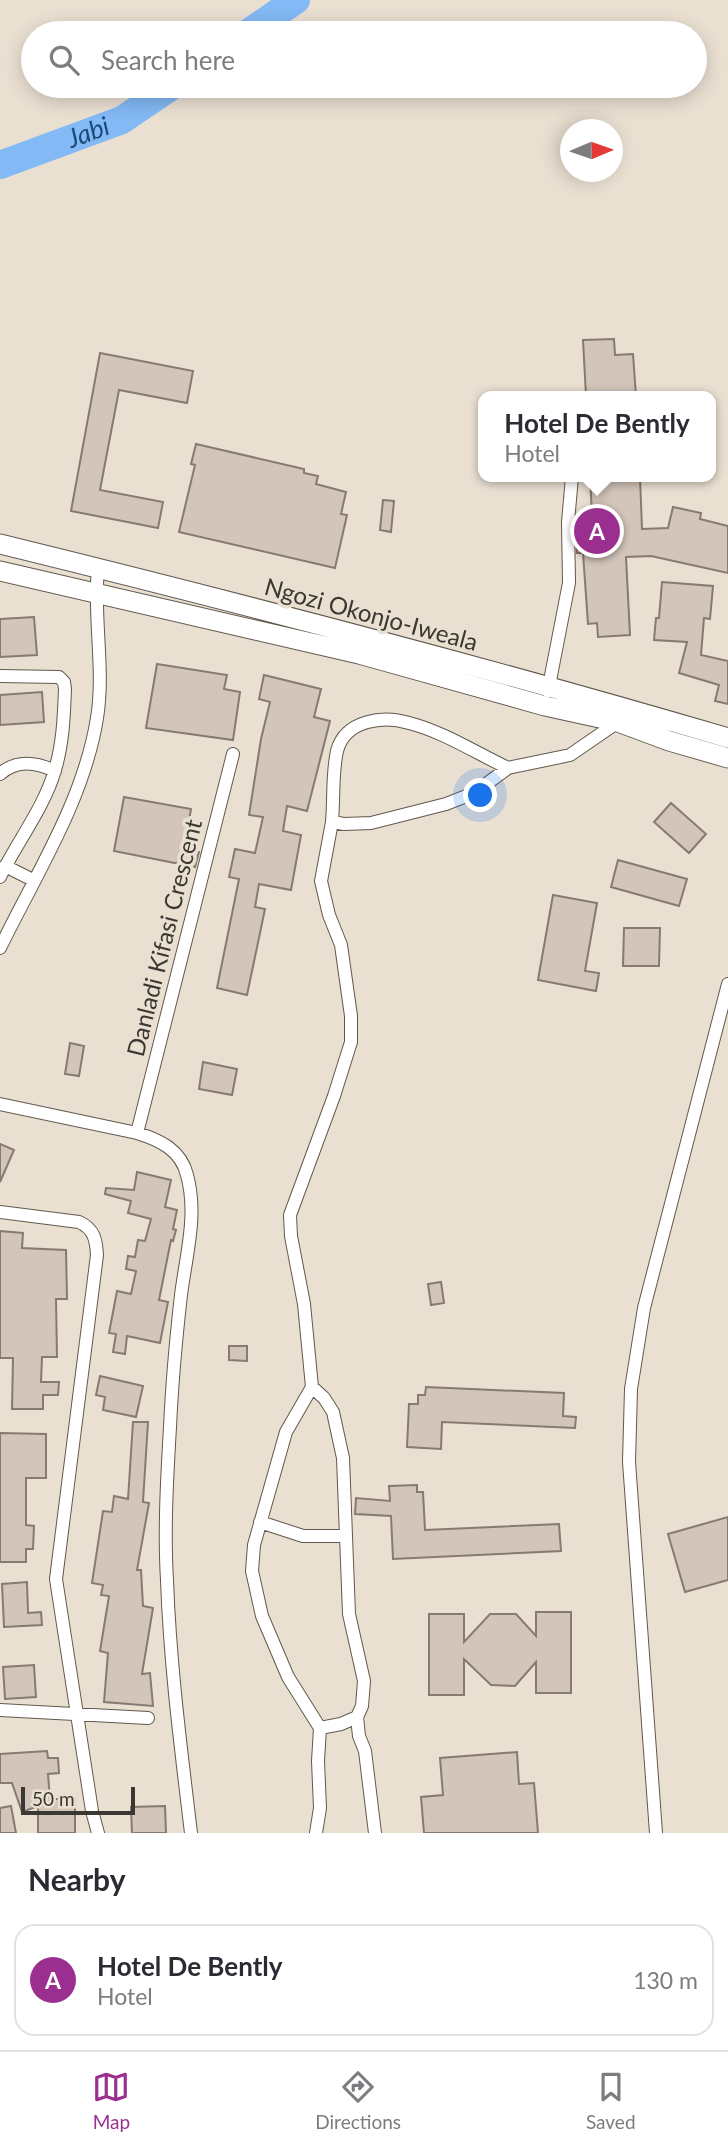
<!DOCTYPE html>
<style>
:root{--surface:#fff;--page:#f2f2f3;--text:#2b2b33;--muted:#7c7c81;--line:#e1e1e2;--accent:#9b2f90}
body{margin:0;font-family:Lato,sans-serif;background:var(--page);color:var(--text)}
.compass{position:absolute;left:560px;top:119px;width:63px;height:63px;border-radius:50%;background:var(--surface);box-shadow:0 4px 18px #0003;rotate:88deg}
.scale{position:absolute;left:21px;bottom:18px;width:114px;box-sizing:border-box;padding-left:7px;border:4px solid #3b3732;border-top:0;font-size:19px;line-height:24px;white-space:nowrap;color:#3b3732;-webkit-text-stroke:5px #eae0d2;paint-order:stroke}
.you{position:absolute;left:481px;top:796px;width:24px;height:24px;margin:-18px;border:5px solid #fff;border-radius:50%;background:#1a73e8;box-shadow:0 0 0 10px #1a73e833}
.badge{display:grid;place-items:center;width:46px;height:46px;border-radius:50%;background:var(--accent);color:#fff;font-size:23px;font-weight:700}
.pin{position:absolute;translate:-50% -50%;border:4px solid #fff;box-shadow:0 2px 7px #0006}
.popup{position:absolute;left:478px;top:391px;width:238px;height:91px;box-sizing:border-box;display:grid;place-content:center;border-radius:14px;background:var(--surface);filter:drop-shadow(0 2px 5px #0005);font-size:23px;white-space:nowrap;color:var(--muted)}
.popup b{font-size:26px;color:var(--text)}
.popup::after{content:'';position:absolute;left:50%;top:100%;margin-left:-14px;border:14px solid transparent;border-top-color:var(--surface)}
.list{margin:0;padding:0;list-style:none}
h2{display:flex;justify-content:space-between;align-items:center;height:91px;margin:0;padding:0 28px;font-size:30px}
h2 small{font-size:23px;font-weight:400;color:var(--muted)}
.list li{display:grid;grid-template-columns:46px 1fr auto;gap:21px;align-items:center;box-sizing:border-box;height:112px;margin:0 14px 14px;padding:0 14px;border:2px solid var(--line);border-radius:21px}
.list b{display:block;font-size:26px;white-space:nowrap}
.list p{margin:0;font-size:23px;white-space:nowrap;color:var(--muted)}
.list em{font-size:23px;font-style:normal;color:var(--muted)}
.icon{flex:none;width:38px;height:38px;fill:none;stroke:currentColor;stroke-width:2;stroke-linecap:round;stroke-linejoin:round}
.map{position:relative;flex:none;width:728px;height:1833px;overflow:hidden}
.search{position:absolute;background:var(--surface);box-shadow:0 4px 18px #0003;left:21px;right:21px;top:21px;height:77px;display:flex;align-items:center;gap:18px;box-sizing:border-box;padding:0 24px;border-radius:38px;color:var(--muted);font-size:26px}
.sheet{height:217px;background:var(--surface)}
nav{display:flex;justify-content:space-around;align-items:center;box-sizing:border-box;height:98px;border-top:2px solid var(--line);background:var(--surface);font-size:19px;color:var(--muted)}
nav a{display:grid;justify-items:center;gap:4px}
nav .on{color:var(--accent)}
.map>svg:first-child{display:block}
.lines{fill:none;stroke-linecap:round;stroke-linejoin:round}
.river{stroke:#83b9f5;stroke-width:28}
.building{fill:#d3c5ba;stroke:#877a70;stroke-width:2}
.street-casing{stroke:#61584c;stroke-width:14}
.secondary-casing{stroke:#61584c;stroke-width:21}
.street{stroke:#fff;stroke-width:12}
.secondary{stroke:#fff;stroke-width:19}
.labels{text-anchor:middle;stroke-width:7;stroke-linejoin:round;paint-order:stroke}
.street-label{font-size:24px;fill:#3b3732;stroke:#eae0d2}
.water-label{font-size:26px;font-style:italic;fill:#1b4b7a;stroke:#eae0d2}
</style>
<div class="map">
<svg width="728" height="1833" viewBox="0 0 728 1833">
<rect width="100%" height="100%" fill="#eae0d2"/>
<g class="lines">
<g class="river">
<path d="M248,33L296,0"/>
<path id="s1" d="M0,165L122,120L172,86"/>
</g>
</g>
<path class="building" d="M614,339L615,355L633,354L636,396H586L583,340Z
M100,353L193,371L187,403L119,390L100,490L163,502L158,528L71,511Z
M196,444L304,469V473L318,476L316,484L346,492L341,514L347,515L335,568L179,532L195,465L191,464Z
M590,477H640L642,529L668,528L673,507L701,513L700,519L728,526V573L651,556L626,557L630,635L598,637L597,623L588,624L583,553H577V532L593,531Z
M383,500L394,501L391,532L380,530Z
M662,582L713,586L710,619L704,618L701,655L728,661V704L715,701L719,685L679,673L687,642L654,640L656,618H659Z
M34,617L37,655L0,657V619Z
M157,664L227,675L224,689L240,692L233,740L146,728Z
M264,675L321,689L314,717L330,721L307,811L287,806L283,831L301,835L291,890L259,884L255,907L265,909L247,995L217,988L239,879L229,877L235,849L255,853L263,817L249,815L261,739L270,702L259,699Z
M42,692L44,722L0,725V695Z
M124,797L191,809L184,849L199,852L195,867L114,851Z
M671,803L706,834L689,853L654,822Z
M618,860L687,879L679,906L611,887Z
M553,895L597,903L585,971L599,973L596,991L538,980Z
M624,928H660L659,966H623Z
M70,1043L84,1046L79,1076L65,1074Z
M203,1062L237,1069L232,1095L199,1089Z
M0,1144L14,1150L0,1182Z
M137,1172L171,1180L165,1207L177,1210L173,1229L176,1230L173,1241L171,1240L159,1300L168,1302L160,1343L127,1336L125,1354L113,1352L116,1334L109,1333L117,1291L131,1294L136,1271L126,1269L128,1256L135,1257L138,1240L145,1241L151,1219L128,1213L131,1201L105,1194L106,1188L134,1190Z
M0,1231L23,1233L22,1248L66,1250L67,1299H56L57,1357H42L41,1382H59L58,1395H43V1409H12L13,1358H0Z
M441,1282L444,1303L431,1305L428,1284Z
M229,1346H247V1361L229,1360Z
M100,1376L143,1386L136,1417L103,1410L105,1397L96,1395Z
M426,1387L564,1393L563,1416L576,1417L575,1428L442,1422L441,1449L407,1447L409,1404H418V1395H425Z
M133,1422H148L143,1502L149,1503L137,1570H141L143,1606L153,1608L142,1674L150,1673L153,1706L104,1702L108,1653L100,1651L109,1596L101,1595L103,1585L92,1583L103,1511L112,1512L114,1496L128,1499Z
M0,1433L46,1434V1478H26V1525L34,1526L33,1549H26V1562H0Z
M417,1485V1492H423L425,1530L559,1524L561,1551L393,1559L391,1516L355,1514L356,1498L390,1501L389,1486Z
M728,1517V1580L685,1592L668,1534Z
M27,1582L28,1613L41,1612L42,1625L4,1627L2,1584Z
M536,1612H571V1693H536V1662L515,1686L491,1685L464,1659V1695H429V1614H464V1642L490,1614H516L536,1636Z
M34,1665L36,1697L5,1699L3,1667Z
M47,1751L48,1758H58L59,1773L48,1774L50,1799H75V1833H38V1806L22,1812L12,1783H0V1754Z
M517,1752L519,1784L534,1783L538,1833H424L421,1797L443,1795L440,1758Z
M11,1806L16,1833H0V1808Z
M165,1806L166,1833H132L131,1807Z"/>
<g class="lines">
<g class="street-casing">
<path id="street" d="M0,676L59,677L64,682L65,689C64,716 63,743 55,770C44,808 17,842 0,877
M548,691L569,583L568,522L572,477
M0,774C17,759 36,762 55,771
M332,822C334,799 332,773 337,751C345,720 383,715 409,723C444,732 476,753 508,768
M5,866L33,880
M0,948C36,874 84,800 97,718C105,669 93,618 98,568
M0,1104L137,1133C160,1140 181,1150 187,1175C198,1215 186,1255 181,1295C176,1339 172,1383 170,1427C167,1478 164,1530 167,1580C170,1665 181,1749 191,1833
M137,1133L233,754
M0,1212L79,1222C94,1229 96,1239 97,1255L56,1579L92,1811L98,1833
M312,1387L286,1432L254,1545L252,1571L262,1616L288,1677L320,1728L318,1761L320,1808L316,1833
M260,1522L303,1536H346
M0,1710L148,1718
M357,1717L359,1736L365,1751L375,1833
M320,1728L341,1724L357,1717L362,1706L364,1681L349,1614L343,1458L333,1412L324,1398L312,1387L304,1304L291,1236L290,1215L334,1096L351,1042V1016L341,945L329,915L321,881L332,822L344,824L371,823L446,804L474,793L508,768L570,755L618,722
M656,1833L629,1462L631,1389L644,1308L728,984"/>
</g>
<g class="secondary-casing">
<path id="secondary" d="M0,544C244,604 487,667 728,738
M0,571L359,654L545,706L618,722L669,741L728,758"/>
</g>
<use href="#street" class="street"/>
<use href="#secondary" class="secondary"/>
</g>
<g class="labels">
<g class="street-label">
<text transform="translate(371 615) rotate(15)" y="8">Ngozi Okonjo-Iweala</text>
<text transform="translate(165 938) rotate(-76)" y="8">Danladi Kifasi Crescent</text>
</g>
<g class="water-label">
<text dy="9" stroke="none"><textPath href="#s1" startOffset="94">Jabi</textPath></text>
</g>
</g>
</svg>
<svg class="compass" viewBox="-18 -18 36 36"><path d="M0-13l5 13h-10z" fill="#e53935"/><path d="M0 13l5-13h-10z" fill="#7c7c81"/></svg>
<div class="scale">50 m</div>
<div class="you"></div>
<div class="pin badge" style="left:597px;top:531px">A</div>
<div class="popup"><b>Hotel De Bently</b>Hotel</div>
<div class="search"><svg class="icon" aria-label="search" viewBox="0 0 24 24"><circle cx="10" cy="10" r="6"/><path d="M15 15l6 6"/></svg>Search here</div>
</div>
<section class="sheet">
<h2>Nearby<small></small></h2>
<ul class="list">
<li><span class="badge">A</span><div><b>Hotel De Bently</b><p>Hotel</p></div><em>130 m</em></li>
</ul>
</section>
<nav>
<a class="on"><svg class="icon" aria-label="map" viewBox="0 0 24 24"><path d="M3 6l6-2 6 2 6-2v14l-6 2-6-2-6 2zM9 4v14M15 6v14"/></svg>Map</a>
<a><svg class="icon" aria-label="directions" viewBox="0 0 24 24"><path d="M12 3l9 9-9 9-9-9zM9 14v-3h6M13 9l2 2-2 2"/></svg>Directions</a>
<a><svg class="icon" aria-label="saved" viewBox="0 0 24 24"><path d="M7 4h10v16l-5-4-5 4z"/></svg>Saved</a>
</nav>
